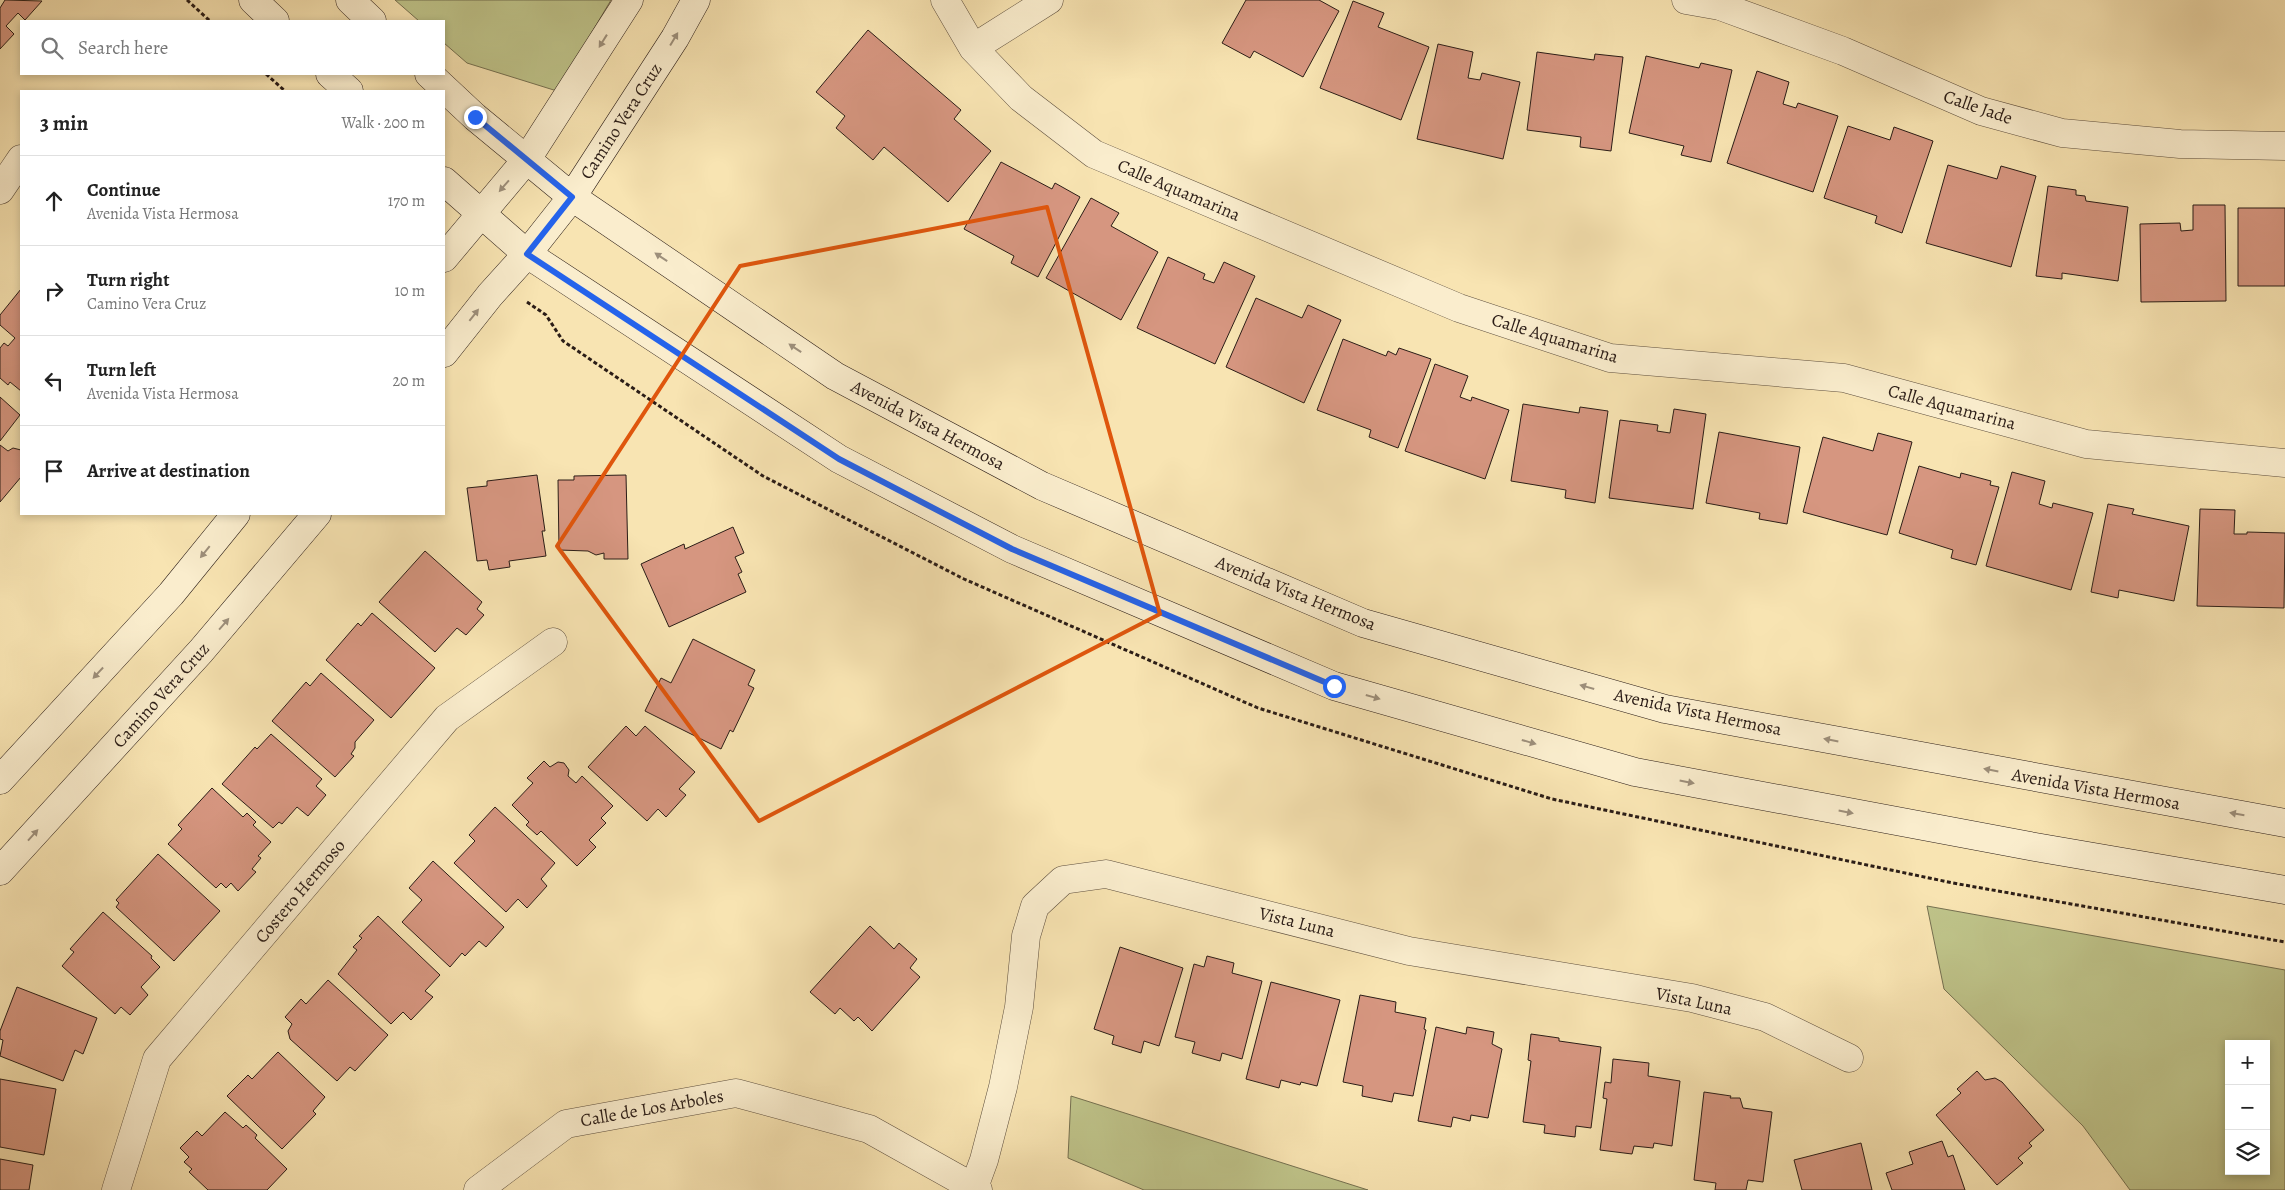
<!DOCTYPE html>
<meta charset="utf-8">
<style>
:root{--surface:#fff;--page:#f2f2f2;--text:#222;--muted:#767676;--line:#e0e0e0}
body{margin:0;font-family:Alegreya,serif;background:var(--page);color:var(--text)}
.controls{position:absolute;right:15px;bottom:15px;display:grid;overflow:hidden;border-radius:0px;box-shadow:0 2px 8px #0003}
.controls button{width:45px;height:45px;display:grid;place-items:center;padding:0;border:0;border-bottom:1px solid var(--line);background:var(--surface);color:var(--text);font:25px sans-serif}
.stop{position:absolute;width:15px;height:15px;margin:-11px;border:4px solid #2563eb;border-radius:50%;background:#fff}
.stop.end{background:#2563eb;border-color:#fff;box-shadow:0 1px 5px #0008}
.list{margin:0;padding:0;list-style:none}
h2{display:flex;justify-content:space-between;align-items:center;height:65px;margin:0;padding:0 20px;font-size:21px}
h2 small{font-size:16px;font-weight:400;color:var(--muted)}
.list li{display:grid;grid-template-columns:32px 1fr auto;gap:15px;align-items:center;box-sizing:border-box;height:90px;padding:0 20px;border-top:1px solid var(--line)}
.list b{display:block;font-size:19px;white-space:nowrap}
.list p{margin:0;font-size:16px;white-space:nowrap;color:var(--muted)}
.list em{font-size:16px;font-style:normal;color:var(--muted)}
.icon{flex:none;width:28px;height:28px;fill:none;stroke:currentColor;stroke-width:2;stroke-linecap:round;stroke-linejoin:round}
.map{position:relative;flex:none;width:2285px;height:1190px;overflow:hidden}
.search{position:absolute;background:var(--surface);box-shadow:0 2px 8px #0003;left:20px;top:20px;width:425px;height:55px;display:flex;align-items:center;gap:12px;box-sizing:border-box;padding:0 18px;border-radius:0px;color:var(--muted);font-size:19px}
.panel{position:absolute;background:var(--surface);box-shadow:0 2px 8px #0003;left:20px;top:90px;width:425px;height:425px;border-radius:0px}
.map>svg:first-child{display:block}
.green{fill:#bfc48a;stroke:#757050;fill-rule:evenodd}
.building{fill:#d69680;stroke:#2b1d17}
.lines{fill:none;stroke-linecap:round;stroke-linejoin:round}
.street-casing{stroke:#5e4f3e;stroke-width:29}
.secondary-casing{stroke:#2b1d17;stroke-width:29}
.path{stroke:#2b1d17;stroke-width:3;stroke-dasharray:4 2.5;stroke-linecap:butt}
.street{stroke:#faedcd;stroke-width:28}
.secondary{stroke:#faedcd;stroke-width:28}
.oneway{fill:#9d8f7b}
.route{stroke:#2563eb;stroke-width:6}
.marked{fill:none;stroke:#df560d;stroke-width:4;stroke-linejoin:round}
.labels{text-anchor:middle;stroke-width:4.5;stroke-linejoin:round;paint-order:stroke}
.street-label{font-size:18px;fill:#2b1d17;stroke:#faedcd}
</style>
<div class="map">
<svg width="2285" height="1190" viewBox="0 0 2285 1190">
<rect width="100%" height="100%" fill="#f8e4b2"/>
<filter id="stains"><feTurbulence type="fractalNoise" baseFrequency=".004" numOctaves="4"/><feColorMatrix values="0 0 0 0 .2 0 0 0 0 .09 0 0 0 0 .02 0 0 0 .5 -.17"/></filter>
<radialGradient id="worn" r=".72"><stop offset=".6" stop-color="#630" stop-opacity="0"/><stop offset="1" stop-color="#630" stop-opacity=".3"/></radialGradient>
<path class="green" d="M395,0H611L557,91L467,63L444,43V21H419Z
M1927,906L2285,970V1190H2130L2083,1126L1944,989ZM2229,1044H2266V1171H2229Z
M1071,1096L1368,1190H1144L1068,1158Z"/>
<path class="building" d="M5,0L42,1L25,20L18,13L6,26L14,34L0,49V8Z
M1246,0H1319L1339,11L1303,77L1254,51L1250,58L1222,43Z
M1353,1L1384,13L1378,27L1429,47L1401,120L1320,88Z
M868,30L961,110L954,119L991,151L948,202L884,147L873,160L836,128L845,116L816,92Z
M1438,44L1473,52L1468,78L1480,80L1482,73L1520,82L1503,159L1417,139Z
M1537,52L1594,60L1595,54L1623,57L1611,151L1580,147L1581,137L1527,130Z
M1646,56L1699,68L1701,63L1732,70L1711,162L1681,155L1684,146L1629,133Z
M1757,71L1789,82L1783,104L1796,108L1798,103L1838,116L1813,192L1727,163Z
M1848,126L1890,140L1894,127L1933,141L1902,233L1875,223L1877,216L1824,198Z
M1001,162L1052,189L1055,183L1080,197L1038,277L1011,263L1014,256L964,229Z
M1948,165L1997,179L2001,166L2036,176L2011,267L1926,243Z
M2048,186L2076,190V195L2085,196L2086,201L2128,207L2118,281L2062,273V279L2036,276Z
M1091,198L1119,213L1111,226L1158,252L1121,320L1046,278Z
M2193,205H2225L2226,301L2141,302L2140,224L2180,223L2181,231L2193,230Z
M2238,208H2285V286H2238Z
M1168,257L1205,274L1203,279L1214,283L1224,262L1255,276L1215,364L1137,328Z
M21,289V391L10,382L8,385L0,378V348L4,343L8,346L15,338L0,325V315Z
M1256,298L1302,318L1308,305L1341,320L1304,403L1226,367Z
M1343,339L1386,356L1388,351L1396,355L1399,348L1431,359L1398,448L1369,437L1371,430L1317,410Z
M1435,364L1468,376L1460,397L1471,401L1472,397L1509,410L1485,479L1405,451Z
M0,397L20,415L0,441Z
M1523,404L1579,413L1580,407L1608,411L1595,503L1565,498L1566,490L1511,481Z
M1674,409L1706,414L1693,509L1609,498L1620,420L1658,425L1657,431L1670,433Z
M1719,432L1800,447L1787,524L1759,519L1760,513L1706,503Z
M1878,433L1912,442L1887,535L1803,512L1823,437L1873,451Z
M0,445L8,451L13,448L21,450V477L0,502Z
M1919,466L1960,478L1961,473L1991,481L1990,485L1999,487L1976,565L1951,558L1953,550L1899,533Z
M2012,472L2045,481L2039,504L2052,508L2053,503L2093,513L2071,590L1986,566Z
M537,475L545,531H542L546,556L509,561L510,567L489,570L487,560L477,561L467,488L487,486V481Z
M626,475L628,559H604V553L596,555L588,551L559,550L558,480H574V476Z
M2108,504L2134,509L2132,514L2189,526L2174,601L2119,590L2118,598L2091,592Z
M2200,509L2235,510L2234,534H2247V532L2285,533L2284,608L2197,606Z
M733,527L744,553L735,557L742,572L738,574L746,592L669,627L641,564L684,544L685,549Z
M425,551L482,602L477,609L484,615L466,635L457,628L435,652L379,602Z
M372,613L435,668L391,718L326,660L358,623L361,626Z
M693,639L755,670L748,685L754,688L733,732L730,730L721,749L645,711L661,678L671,683Z
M321,673L374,720L355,742V748L351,754L354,756L335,777L272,721L306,682L310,686Z
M626,726L636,736L645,726L695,772L679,789L686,795L666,817L658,809L647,821L588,767Z
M271,734L322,779L316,786L326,795L308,816L297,807L282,824L279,822L273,828L222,784L255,747L257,749Z
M544,761L550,767L558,762L564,763L569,770L568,776L576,783L582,776L613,806L601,818L606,823L589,840L596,847L577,866L541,831L537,835L526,825L529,822L512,805L533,783L527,778Z
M212,788L243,817L247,813L256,822L253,825L271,842L258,856L261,858L252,869L256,872L238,891L231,883L226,888L221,883L216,888L168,844L182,829L178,825Z
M495,807L555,863L541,879L547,886L527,908L518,899L506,912L454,863L475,841L469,835Z
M158,854L220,911L174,961L116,907L119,903L116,900Z
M433,861L504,927L486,947L479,941L465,956L462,953L450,967L402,922L422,900L409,888Z
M103,912L152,956L151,958L160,967L141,987L148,995L130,1015L121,1007L115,1014L62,966L74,952L70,949Z
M378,916L440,975L425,991L433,997L411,1020L403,1012L391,1024L338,974L357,950L353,947L362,938L359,936Z
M870,926L894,949L899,943L917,959L910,968L920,977L872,1031L858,1017L854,1021L840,1008L835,1014L810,992Z
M1120,947L1183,968L1159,1046L1144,1041L1141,1053L1112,1044L1114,1036L1094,1029Z
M1207,956L1234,963L1232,973L1262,981L1242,1059L1222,1053L1220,1061L1192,1053L1195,1042L1175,1037L1194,964L1204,967Z
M328,980L388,1035L355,1071L350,1067L337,1081L290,1039L288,1031L292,1024L285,1017L301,999L306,1004Z
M1271,982L1340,1000L1317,1086L1301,1082L1300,1085L1281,1080L1279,1088L1246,1079Z
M17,987L97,1018L83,1054L75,1050L63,1081L0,1056L3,1040L0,1039V1031Z
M1360,995L1396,1002L1395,1012L1426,1018L1424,1029L1426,1030L1413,1096L1394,1093L1392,1102L1362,1096L1363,1086L1343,1082Z
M1436,1027L1466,1034L1467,1027L1494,1032L1492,1044L1502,1049L1488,1118L1471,1115L1470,1121L1453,1117L1451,1127L1418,1121Z
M1531,1034L1559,1038V1041L1601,1047L1591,1128L1576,1126L1575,1137L1544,1133L1545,1125L1523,1122L1531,1061L1528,1060Z
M278,1052L325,1097L313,1111L316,1114L282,1149L227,1096L248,1075L252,1079Z
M1613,1059L1649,1063L1648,1076L1680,1081L1672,1146L1654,1143L1653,1148L1634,1146L1632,1154L1600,1150L1607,1099L1603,1098L1605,1082L1611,1083Z
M1977,1071L1985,1080L1995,1078L2002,1082L2044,1130L2029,1143L2032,1146L2018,1158L2023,1163L1997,1185L1936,1115L1961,1093L1957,1089Z
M0,1079L56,1089L44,1155L0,1147Z
M1704,1092L1731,1096L1730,1098H1740L1743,1108L1772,1112L1763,1182L1748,1180L1746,1190H1715L1716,1183L1694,1180Z
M225,1112L243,1128L246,1125L257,1135L255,1138L287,1169L267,1190H208L189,1172L192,1169L184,1162L189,1157L180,1148L197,1131L202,1136Z
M1942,1141L1948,1157L1953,1155L1965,1190H1892L1886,1173L1913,1164L1909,1152Z
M1861,1143L1872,1190H1802L1794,1160Z
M0,1159L33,1165L29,1190H0Z"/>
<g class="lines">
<g class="street-casing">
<path id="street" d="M945,0L973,48L1021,98L1094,154L1459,308L1610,358L1844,378L2086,444L2285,463
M1686,0L1720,6L1843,51L1981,111L2062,133L2180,144L2285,146
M973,48L1049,0
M0,190L21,159
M116,1190L157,1059L447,718L553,642
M478,1190L566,1124L736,1093L869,1129L978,1190
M973,1190L984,1160L1003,1087L1019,1007L1026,936L1035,906L1063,880L1106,874L1409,951L1692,998L1765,1017L1849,1058"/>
</g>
<g class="secondary-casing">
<path id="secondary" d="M253,0L275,21
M350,0L372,21
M330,74L349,91
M429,74L475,117L572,197L835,376L1042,486L1363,623L1665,709L2285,823
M444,181L527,254L839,459L1012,549L1334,686L1635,772L2035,847L2285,890
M444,258L527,159L629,0
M444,353L490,295L527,254L572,197L675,38L696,0
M0,780L171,594L236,514
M0,871L201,651L317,514"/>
</g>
<path class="path" d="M187,0L210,21
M266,74L285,91
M527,302L546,315L563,341L763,476L964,579L1258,708L1552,799L1953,883L2285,942"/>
<use href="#street" class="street"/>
<use href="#secondary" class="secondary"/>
</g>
<defs><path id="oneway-solid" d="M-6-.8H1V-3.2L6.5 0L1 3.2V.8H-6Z" transform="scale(1.25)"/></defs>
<g class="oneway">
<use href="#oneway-solid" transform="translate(674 39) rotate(-59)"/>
<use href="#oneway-solid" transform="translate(603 41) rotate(122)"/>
<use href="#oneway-solid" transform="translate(504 186) rotate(131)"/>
<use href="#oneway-solid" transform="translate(661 257) rotate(-146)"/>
<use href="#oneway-solid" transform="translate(474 315) rotate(-52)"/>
<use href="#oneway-solid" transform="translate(795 348) rotate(-146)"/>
<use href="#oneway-solid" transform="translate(205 552) rotate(129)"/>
<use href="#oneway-solid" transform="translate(224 624) rotate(-49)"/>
<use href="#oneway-solid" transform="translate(98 673) rotate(133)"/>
<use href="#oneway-solid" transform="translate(1587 687) rotate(-164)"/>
<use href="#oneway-solid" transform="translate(1373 697) rotate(16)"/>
<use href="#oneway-solid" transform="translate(1831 740) rotate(-169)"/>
<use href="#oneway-solid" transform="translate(1529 742) rotate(16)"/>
<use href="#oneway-solid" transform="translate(1991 770) rotate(-169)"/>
<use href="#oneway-solid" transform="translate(1687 782) rotate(11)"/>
<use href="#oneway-solid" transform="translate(1846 812) rotate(11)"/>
<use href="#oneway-solid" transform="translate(2237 814) rotate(-170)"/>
<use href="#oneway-solid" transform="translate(33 835) rotate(-48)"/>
</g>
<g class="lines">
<path class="route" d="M475,117L572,197L527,254L839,459L1012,549L1334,686"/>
</g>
<path class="marked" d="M1047,207L1160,614L759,821L557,546L740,266Z"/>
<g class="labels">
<g class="street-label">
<text transform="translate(1978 107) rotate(19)" y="6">Calle Jade</text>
<text transform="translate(621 121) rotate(-57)" y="6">Camino Vera Cruz</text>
<text transform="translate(1179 190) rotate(23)" y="6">Calle Aquamarina</text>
<text transform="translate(1555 338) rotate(17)" y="6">Calle Aquamarina</text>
<text transform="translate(1952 407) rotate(15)" y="6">Calle Aquamarina</text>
<text transform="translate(928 425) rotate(28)" y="6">Avenida Vista Hermosa</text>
<text transform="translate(1296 593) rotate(22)" y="6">Avenida Vista Hermosa</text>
<text transform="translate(161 695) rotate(-48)" y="6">Camino Vera Cruz</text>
<text transform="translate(1698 712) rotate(12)" y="6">Avenida Vista Hermosa</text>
<text transform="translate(2096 789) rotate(10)" y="6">Avenida Vista Hermosa</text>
<text transform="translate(300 891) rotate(-50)" y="6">Costero Hermoso</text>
<text transform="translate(1297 922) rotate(14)" y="6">Vista Luna</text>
<text transform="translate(1694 1001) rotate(12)" y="6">Vista Luna</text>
<text transform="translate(652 1108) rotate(-10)" y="6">Calle de Los Arboles</text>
</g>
</g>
<rect width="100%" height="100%" filter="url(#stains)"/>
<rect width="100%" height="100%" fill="url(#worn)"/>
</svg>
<div class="controls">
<button>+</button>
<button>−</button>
<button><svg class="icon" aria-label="layers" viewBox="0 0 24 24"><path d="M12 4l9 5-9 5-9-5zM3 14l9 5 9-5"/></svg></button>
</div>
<div class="stop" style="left:1334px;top:686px"></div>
<div class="stop end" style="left:475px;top:117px"></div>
<div class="search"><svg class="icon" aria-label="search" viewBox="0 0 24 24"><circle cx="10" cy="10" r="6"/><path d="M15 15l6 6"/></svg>Search here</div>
<section class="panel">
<h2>3 min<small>Walk · 200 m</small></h2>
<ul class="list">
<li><svg class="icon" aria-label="ahead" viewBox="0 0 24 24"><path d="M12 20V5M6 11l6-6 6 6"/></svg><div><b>Continue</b><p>Avenida Vista Hermosa</p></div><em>170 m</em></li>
<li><svg class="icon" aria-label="right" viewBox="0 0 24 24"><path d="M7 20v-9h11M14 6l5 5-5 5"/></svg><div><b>Turn right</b><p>Camino Vera Cruz</p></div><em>10 m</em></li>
<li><svg class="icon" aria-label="left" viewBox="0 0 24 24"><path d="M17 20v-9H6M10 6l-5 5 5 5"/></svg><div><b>Turn left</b><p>Avenida Vista Hermosa</p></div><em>20 m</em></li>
<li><svg class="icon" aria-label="arrive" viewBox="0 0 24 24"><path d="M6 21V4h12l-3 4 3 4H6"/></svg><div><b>Arrive at destination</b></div></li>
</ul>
</section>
</div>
